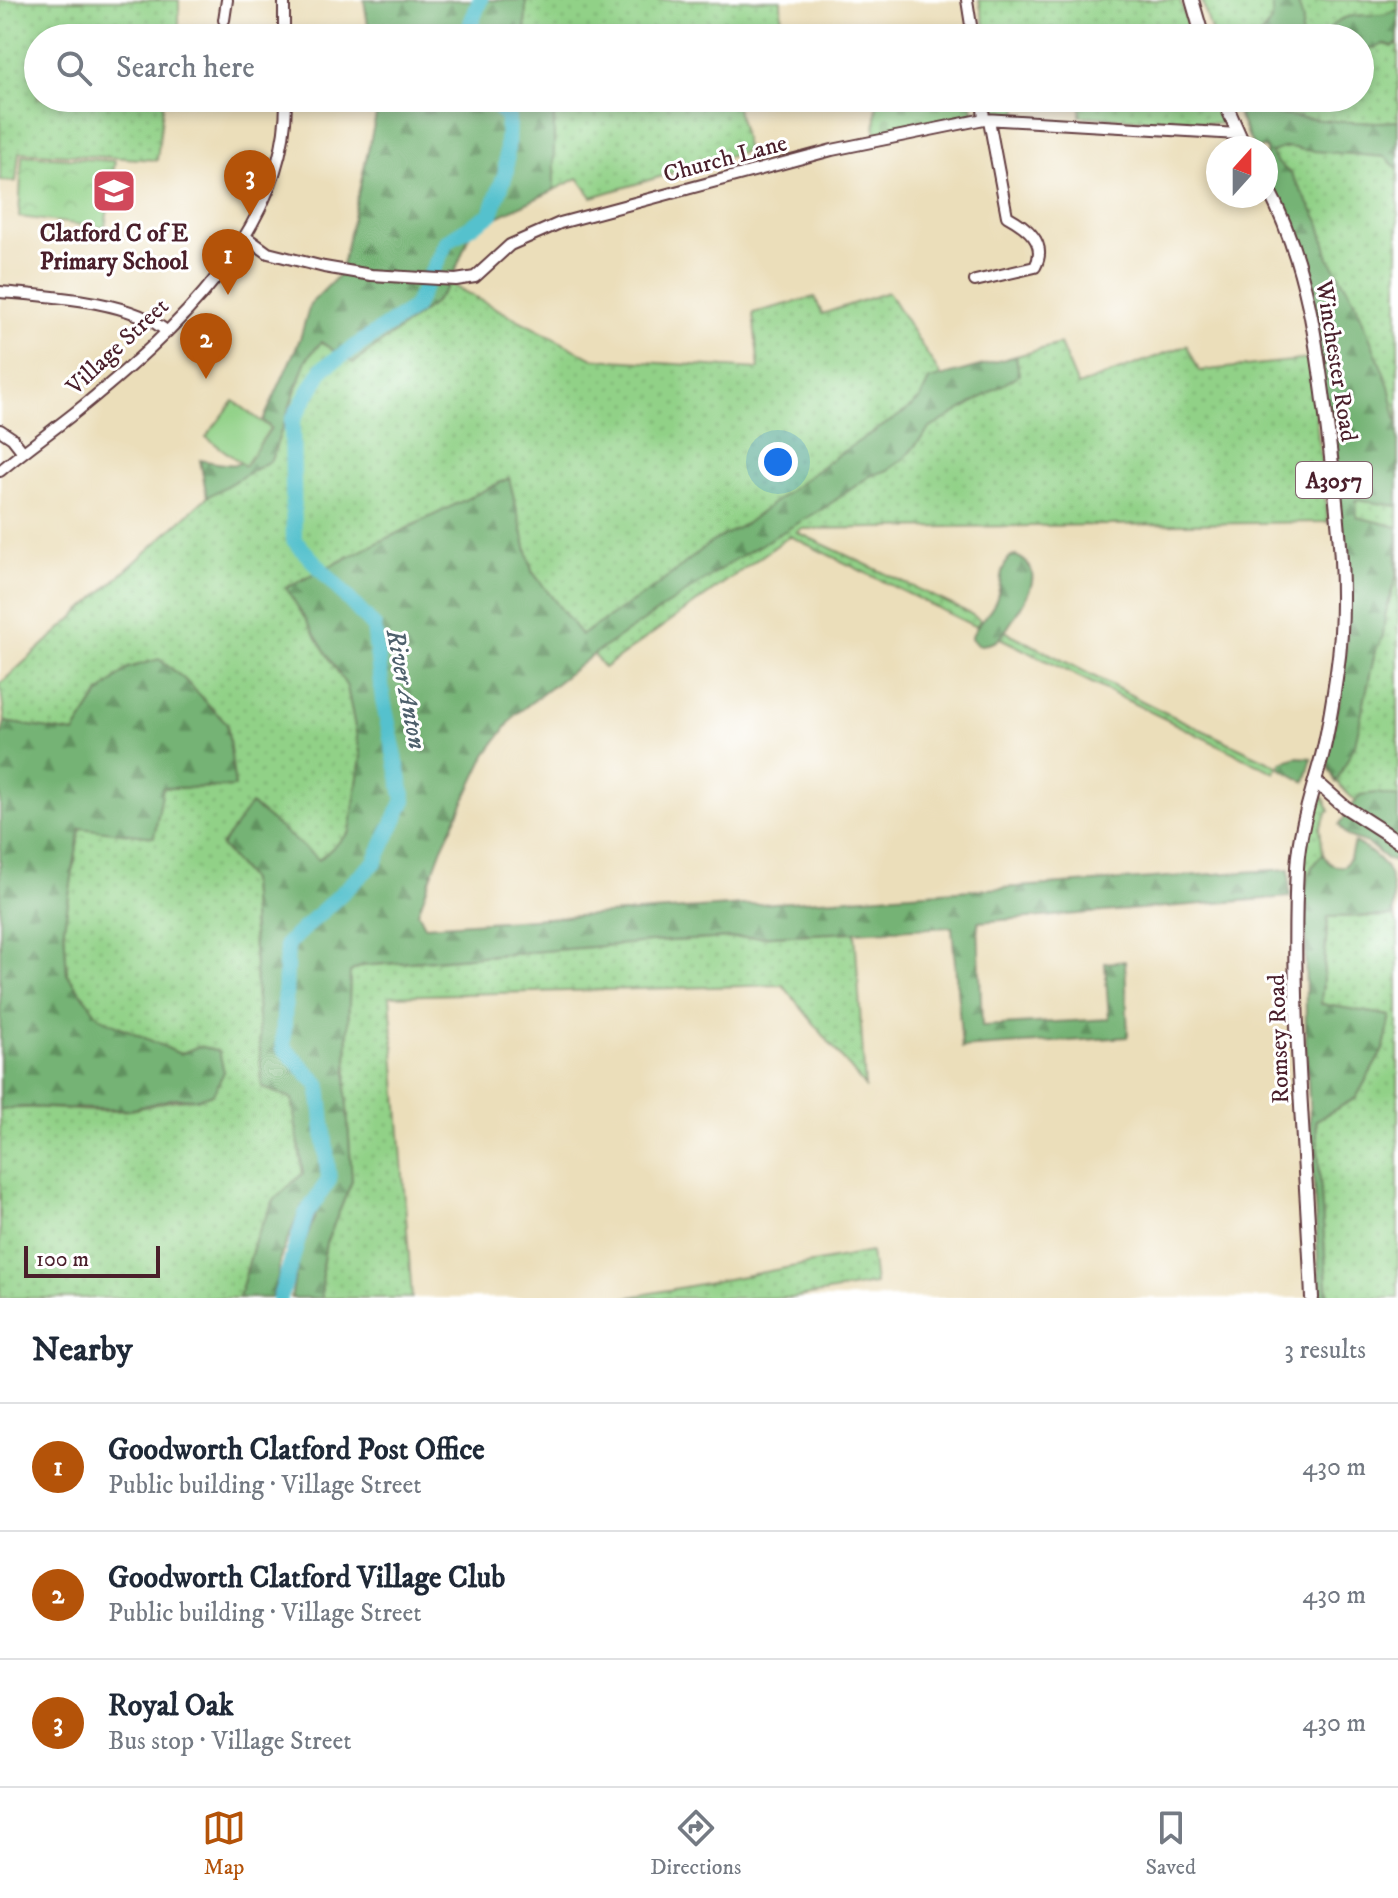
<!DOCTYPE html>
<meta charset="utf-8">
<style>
:root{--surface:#fff;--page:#f6f6f7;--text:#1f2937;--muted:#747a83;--line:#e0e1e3;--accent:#b45309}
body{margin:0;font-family:"IM FELL DW Pica",serif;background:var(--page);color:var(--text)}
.compass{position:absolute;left:1206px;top:136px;width:72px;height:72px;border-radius:50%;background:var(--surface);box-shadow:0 4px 12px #0003;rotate:21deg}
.scale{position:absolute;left:24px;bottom:20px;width:136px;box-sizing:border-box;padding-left:8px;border:4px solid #4a1f2b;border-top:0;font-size:22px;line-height:28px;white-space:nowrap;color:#4a1f2b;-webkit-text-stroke:6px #fff;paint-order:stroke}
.you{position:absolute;left:778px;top:462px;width:28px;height:28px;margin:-20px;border:6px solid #fff;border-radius:50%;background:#1a73e8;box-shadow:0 0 0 12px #1a73e833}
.badge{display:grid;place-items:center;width:52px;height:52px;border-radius:50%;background:var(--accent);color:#fff;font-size:26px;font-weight:700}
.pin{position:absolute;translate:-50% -66px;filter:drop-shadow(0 2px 4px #0008)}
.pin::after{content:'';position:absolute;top:42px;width:28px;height:24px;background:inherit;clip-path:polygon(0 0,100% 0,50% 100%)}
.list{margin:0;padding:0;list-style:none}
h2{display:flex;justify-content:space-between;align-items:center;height:104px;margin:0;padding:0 32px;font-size:34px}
h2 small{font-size:26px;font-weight:400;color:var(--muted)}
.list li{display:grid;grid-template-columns:52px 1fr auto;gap:24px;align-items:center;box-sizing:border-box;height:128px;padding:0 32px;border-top:2px solid var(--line)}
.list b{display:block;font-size:30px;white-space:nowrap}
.list p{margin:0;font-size:26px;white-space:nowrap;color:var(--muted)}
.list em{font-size:26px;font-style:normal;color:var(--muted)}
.icon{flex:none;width:44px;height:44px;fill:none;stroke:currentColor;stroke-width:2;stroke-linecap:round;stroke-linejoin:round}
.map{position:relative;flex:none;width:1398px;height:1298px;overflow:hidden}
.search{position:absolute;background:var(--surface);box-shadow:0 4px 12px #0003;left:24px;right:24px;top:24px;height:88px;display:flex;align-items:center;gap:20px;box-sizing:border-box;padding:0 28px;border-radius:44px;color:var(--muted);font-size:30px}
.sheet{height:488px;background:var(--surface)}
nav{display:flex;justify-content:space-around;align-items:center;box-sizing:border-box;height:112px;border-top:2px solid var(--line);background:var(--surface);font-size:22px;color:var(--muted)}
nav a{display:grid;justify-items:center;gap:4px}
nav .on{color:var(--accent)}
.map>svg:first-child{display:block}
.grass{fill:url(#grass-dots);stroke:#6e7859;stroke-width:2}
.forest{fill:url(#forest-firs);stroke:#5f6950;stroke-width:2}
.cemetery{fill:url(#cemetery-stones);stroke:#6e7859;stroke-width:2}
.park{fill:url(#park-crowns);stroke:#6e7859;stroke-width:2}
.pitch{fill:#91d187;stroke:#6e7859;stroke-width:2}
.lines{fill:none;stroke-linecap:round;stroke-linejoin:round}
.river{stroke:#54c1cd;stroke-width:16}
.minor-casing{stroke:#623c40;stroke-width:14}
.major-casing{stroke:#623c40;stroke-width:16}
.minor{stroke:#fff;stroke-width:10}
.major{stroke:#fff;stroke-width:12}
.labels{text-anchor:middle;stroke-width:6;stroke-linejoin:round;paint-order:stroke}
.shield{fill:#fff;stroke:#80626b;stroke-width:2}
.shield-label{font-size:22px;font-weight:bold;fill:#4a1f2b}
.street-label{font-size:24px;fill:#4a1f2b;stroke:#fff}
.poi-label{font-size:24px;font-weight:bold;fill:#4a1f2b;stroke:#fff}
.water-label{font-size:26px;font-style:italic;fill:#4e606c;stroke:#fff}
</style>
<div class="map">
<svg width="1398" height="1298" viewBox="0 0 1398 1298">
<defs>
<pattern id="grass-dots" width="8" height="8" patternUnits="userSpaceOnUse" patternTransform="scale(2)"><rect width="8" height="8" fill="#91d187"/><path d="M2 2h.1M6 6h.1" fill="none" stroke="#7fb375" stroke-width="1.8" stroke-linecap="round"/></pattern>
<pattern id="forest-firs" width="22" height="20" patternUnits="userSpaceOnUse" patternTransform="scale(2)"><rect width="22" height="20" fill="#74b374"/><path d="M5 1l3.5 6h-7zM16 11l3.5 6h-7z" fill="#61915f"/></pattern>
<pattern id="cemetery-stones" width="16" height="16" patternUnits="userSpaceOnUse" patternTransform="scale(2)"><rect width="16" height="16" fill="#91d187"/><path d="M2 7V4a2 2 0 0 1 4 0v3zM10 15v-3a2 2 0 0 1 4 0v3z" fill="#7fb375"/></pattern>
<pattern id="park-crowns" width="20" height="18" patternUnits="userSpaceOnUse" patternTransform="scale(2)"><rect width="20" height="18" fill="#91d187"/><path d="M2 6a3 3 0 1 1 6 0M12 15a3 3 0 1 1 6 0" fill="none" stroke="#7fb375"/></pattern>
</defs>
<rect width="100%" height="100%" fill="#fff"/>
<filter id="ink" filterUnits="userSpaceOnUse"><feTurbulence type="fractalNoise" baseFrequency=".0125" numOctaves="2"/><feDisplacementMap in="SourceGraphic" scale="16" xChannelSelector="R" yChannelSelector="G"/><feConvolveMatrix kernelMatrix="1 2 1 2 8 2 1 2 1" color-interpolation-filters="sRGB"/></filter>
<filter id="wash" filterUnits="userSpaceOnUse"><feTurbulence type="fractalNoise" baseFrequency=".006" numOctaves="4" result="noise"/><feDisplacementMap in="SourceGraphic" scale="32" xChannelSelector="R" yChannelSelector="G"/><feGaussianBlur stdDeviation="1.8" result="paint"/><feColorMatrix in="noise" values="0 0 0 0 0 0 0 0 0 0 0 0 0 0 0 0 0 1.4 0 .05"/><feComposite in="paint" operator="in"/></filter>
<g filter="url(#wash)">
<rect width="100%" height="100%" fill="#ebdeba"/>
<path class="grass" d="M0,0H179V38H38V98H164L157,160L19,152L16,182L0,181Z
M526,0H781L782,38H525Z
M979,0H1180L1192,38H979L986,33Z
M1202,0H1398V829C1370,812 1344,798 1328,767L1354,621L1304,240L1266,148L1247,135L1231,98H1360V38H1213Z
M549,98H753L736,104L747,151L592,197L578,178L554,190V108Z
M991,98H1019L1017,116L998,113Z
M1081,98H1215L1228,124L1080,116Z
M450,284L593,359L759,369L753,313L815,297L822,314L888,292L941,376L945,417L1019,375L1016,356L1060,344L1078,386L1187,345L1199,371L1309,359L1328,522L801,529L797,532L969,613L980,620L976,627L790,536L604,668L532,571L509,479L287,587L347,687L361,757L350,832L319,860L221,846L250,880L262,1087L292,1098L303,1174L274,1200L256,1237L239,1298H0V1110C43,1103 87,1115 130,1110C153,1106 173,1098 197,1099L199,1046L180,1054L99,1018L67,974L64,927L80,827L162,788L234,787L227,724L205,702L100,693L74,733L5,722L0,684L207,497L271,460L306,360L321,342L354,363L432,305Z
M1005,631L1158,709L1274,764L1278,766L1275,773L1000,638Z
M1316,795L1324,798L1330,811H1328L1320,828L1323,854C1302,871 1305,904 1306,930H1301L1302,856Z
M1394,916L1398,926V1298H1328L1316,1120L1356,1098L1384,1048L1391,1016L1321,1004L1328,917Z
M855,932L865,1087L783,985L390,996L412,1298H322V1267L325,1243L352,1181L346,1093L350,972L362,966L651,942Z
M871,1252L875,1284L792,1298H625Z"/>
<path class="forest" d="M364,0H526L525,38H370Z
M1271,0H1297L1303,20L1301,38H1257C1270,25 1276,19 1271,0Z
M1398,10V43L1392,47L1384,44L1375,48H1360V38H1331L1327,34C1335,13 1360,15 1379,15C1386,16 1391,11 1398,10Z
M380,98H549L554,108V190L472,229L450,284L432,305L353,363L321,342L306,360L271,460L207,497L200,460C248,469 243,467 271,428L263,421L300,339L310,304L340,274Z
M1233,104C1282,118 1347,125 1398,121V169L1385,157L1302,150C1289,146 1283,147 1271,153L1277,162L1291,174L1319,221L1329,258L1355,301L1389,386L1398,426V506L1356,500L1357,517L1398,527L1396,577L1385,616L1383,636L1375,652L1355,745L1336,782L1328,767V752L1341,695L1347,635L1343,538L1301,256L1266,175V148H1254Z
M1016,356L1019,375L929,429L905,458L888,470L870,476L824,508L736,559L594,654L515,715L486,755L442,848L418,912L425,926L1289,869L1290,897L978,922L982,1026L1109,1019L1105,963L1125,961L1128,1037L962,1048L952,927L651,942L361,966L350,972L346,1093L352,1181L326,1243L322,1267V1298H291L299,1256L316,1214L302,1206L280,1258L278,1277L271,1298H239L256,1237L274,1200L303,1173L292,1099L262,1087L250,880L221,846L251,804L319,860L350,832L361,757L347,687L286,588L509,478L532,571L581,635L657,586L710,543L745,524L836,456L906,411L920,399L929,380Z
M1016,556C1049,570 1024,601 1012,621C1007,628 1003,636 996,641C990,644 984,645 977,645L971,638C977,623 986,618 993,606C1003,591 997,571 1010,557Z
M159,659L184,679L227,724L235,787L163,788L154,837L80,828L64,927L67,974L99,1017L180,1054L199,1046L219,1051L224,1072L213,1094L197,1099L175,1098L129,1110L22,1107L0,1110V738L5,722L74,733L100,693L128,668Z
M1297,757L1312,758L1305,782L1280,768L1281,762Z
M1377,793L1398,797V863L1388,860L1367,843L1347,836L1339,825L1360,795Z
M1354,842C1391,862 1393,875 1394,916L1328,917L1321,1004L1391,1016L1384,1048L1356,1098L1316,1120L1328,1298H1320L1306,1047L1305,893C1307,877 1311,864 1323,854C1328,864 1333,867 1344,866L1350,858Z"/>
<path class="cemetery" d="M877,98H971L974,116L875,136Z"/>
<path class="park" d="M22,155L115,161L105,228L19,217Z"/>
<path class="pitch" d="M234,401L270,428L245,466L206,437Z"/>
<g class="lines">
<path class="river" d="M470,38L471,23L480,0
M280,1298L306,1214L329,1180L319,1085L283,1047L287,944L375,862L404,800L383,700L374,627L294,540L292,421L323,368L414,308L447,241L491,214L506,172L508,118L490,98"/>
</g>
</g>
<g filter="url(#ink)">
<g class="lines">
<g class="minor-casing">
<path id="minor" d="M967,0L973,38
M224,20L227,0
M284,38V0
M982,98L984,119
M246,237L268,253L324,267L371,275L456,280L475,277L510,245L560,223L832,150L984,119L1238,134
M975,281L1035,267C1048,243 1027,227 1007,216L989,120
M0,292C46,296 133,300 167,332
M0,430L12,438L23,452
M0,471C25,450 52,431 77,411C172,334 288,230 286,98"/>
</g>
<g class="major-casing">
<path id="major" d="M1192,0L1203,38
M1223,98L1245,148
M1266,185C1310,266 1319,359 1330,449C1339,523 1348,597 1337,672C1333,700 1329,728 1322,756C1312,793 1299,829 1297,868C1290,1011 1306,1155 1312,1298
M1315,781L1345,807L1398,841"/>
</g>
<use href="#minor" class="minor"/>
<use href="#major" class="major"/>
</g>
</g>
<defs>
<g id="school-square" transform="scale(2.3)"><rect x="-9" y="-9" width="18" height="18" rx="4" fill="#d1495b" stroke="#fff"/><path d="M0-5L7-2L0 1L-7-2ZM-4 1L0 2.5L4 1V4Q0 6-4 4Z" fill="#fff"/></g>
</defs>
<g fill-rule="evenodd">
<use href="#school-square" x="114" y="191"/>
</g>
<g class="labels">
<rect class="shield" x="1296" y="462" width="76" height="36" rx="6"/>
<g class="shield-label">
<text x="1334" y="488">A3057</text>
</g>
<g class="street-label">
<text transform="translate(725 158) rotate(-15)" y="8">Church Lane</text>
<text transform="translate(117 346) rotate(-43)" y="8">Village Street</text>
<text transform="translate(1337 361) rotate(81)" y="8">Winchester Road</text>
<text transform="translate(1278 1039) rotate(-92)" y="8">Romsey Road</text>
</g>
<g class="poi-label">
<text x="114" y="241">Clatford C of E<tspan x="114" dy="28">Primary School</tspan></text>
</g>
<g class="water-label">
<text transform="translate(407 689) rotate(79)" y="9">River Anton</text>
</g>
</g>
</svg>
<svg class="compass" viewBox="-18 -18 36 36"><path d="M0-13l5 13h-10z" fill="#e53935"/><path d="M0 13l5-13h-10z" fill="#747a83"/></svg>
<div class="scale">100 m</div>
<div class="you"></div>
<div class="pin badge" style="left:228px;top:295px">1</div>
<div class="pin badge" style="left:206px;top:379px">2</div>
<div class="pin badge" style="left:250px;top:216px">3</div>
<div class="search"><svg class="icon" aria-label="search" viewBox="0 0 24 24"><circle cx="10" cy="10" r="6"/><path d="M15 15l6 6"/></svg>Search here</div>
</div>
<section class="sheet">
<h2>Nearby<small>3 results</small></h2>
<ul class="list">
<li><span class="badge">1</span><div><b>Goodworth Clatford Post Office</b><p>Public building · Village Street</p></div><em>430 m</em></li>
<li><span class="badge">2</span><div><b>Goodworth Clatford Village Club</b><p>Public building · Village Street</p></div><em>430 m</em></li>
<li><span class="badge">3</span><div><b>Royal Oak</b><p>Bus stop · Village Street</p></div><em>430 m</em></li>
</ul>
</section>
<nav>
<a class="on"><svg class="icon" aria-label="map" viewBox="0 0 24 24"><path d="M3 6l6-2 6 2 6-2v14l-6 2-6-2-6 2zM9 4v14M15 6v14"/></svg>Map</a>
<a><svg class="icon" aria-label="directions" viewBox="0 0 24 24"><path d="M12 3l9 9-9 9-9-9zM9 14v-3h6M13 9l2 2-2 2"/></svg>Directions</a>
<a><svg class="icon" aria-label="saved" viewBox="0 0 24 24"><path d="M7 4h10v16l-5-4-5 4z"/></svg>Saved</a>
</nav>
